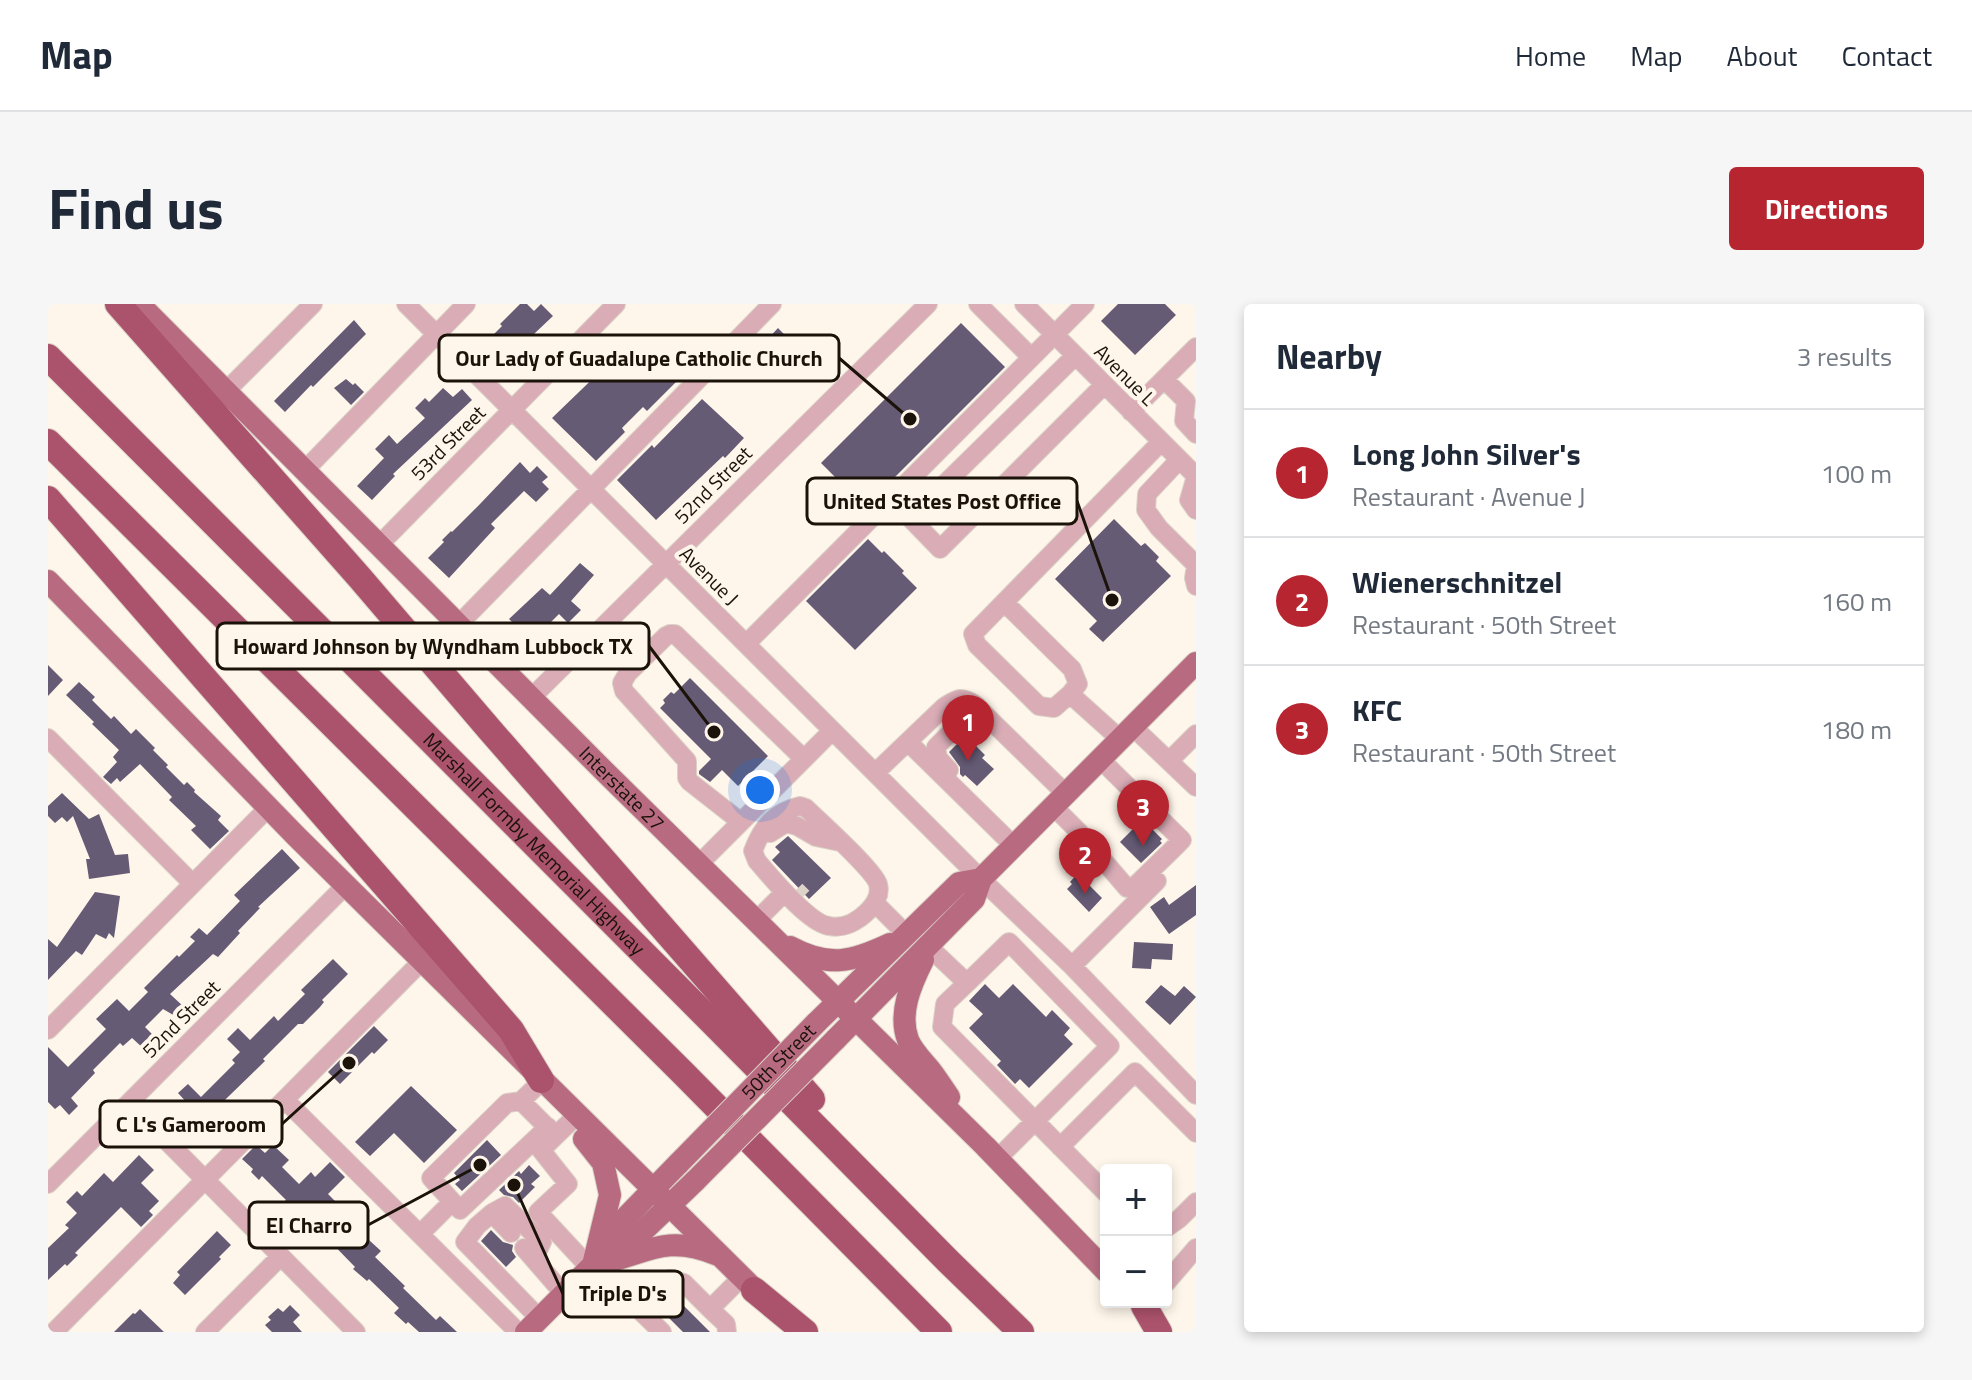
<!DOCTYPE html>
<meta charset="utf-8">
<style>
:root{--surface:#fff;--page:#f6f6f7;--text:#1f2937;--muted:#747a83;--line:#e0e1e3;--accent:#b72630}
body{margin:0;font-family:"Titillium Web",sans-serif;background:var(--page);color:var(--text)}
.controls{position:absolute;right:24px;bottom:24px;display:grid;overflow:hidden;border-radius:8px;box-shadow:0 4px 12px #0003}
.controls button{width:72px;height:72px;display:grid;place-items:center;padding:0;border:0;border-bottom:2px solid var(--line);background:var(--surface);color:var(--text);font:40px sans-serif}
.you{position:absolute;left:712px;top:486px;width:28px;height:28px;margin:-20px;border:6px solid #fff;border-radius:50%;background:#1a73e8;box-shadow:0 0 0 12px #1a73e833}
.badge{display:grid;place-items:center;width:52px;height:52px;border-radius:50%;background:var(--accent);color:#fff;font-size:26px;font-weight:700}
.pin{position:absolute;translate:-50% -66px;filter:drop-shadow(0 2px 4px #0008)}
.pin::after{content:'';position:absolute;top:42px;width:28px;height:24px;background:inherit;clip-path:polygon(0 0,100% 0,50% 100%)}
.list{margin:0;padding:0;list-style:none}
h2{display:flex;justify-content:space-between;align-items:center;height:104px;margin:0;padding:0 32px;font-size:34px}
h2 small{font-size:26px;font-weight:400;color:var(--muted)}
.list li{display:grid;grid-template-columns:52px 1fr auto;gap:24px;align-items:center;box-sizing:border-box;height:128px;padding:0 32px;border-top:2px solid var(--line)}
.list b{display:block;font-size:30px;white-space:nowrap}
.list p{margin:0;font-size:26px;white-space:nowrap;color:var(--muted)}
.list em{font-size:26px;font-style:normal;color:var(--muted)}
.map{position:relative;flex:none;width:1148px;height:1028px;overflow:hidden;border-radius:8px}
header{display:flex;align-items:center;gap:48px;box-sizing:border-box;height:112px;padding:0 40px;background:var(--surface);border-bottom:2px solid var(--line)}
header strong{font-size:38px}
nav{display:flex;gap:44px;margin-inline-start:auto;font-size:28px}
.intro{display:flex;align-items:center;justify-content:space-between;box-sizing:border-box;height:192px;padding:0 48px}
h1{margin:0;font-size:56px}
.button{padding:20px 36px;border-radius:8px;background:var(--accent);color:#fff;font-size:28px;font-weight:700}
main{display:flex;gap:48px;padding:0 48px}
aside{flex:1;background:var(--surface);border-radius:8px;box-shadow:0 4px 12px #0003}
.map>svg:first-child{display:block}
.building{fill:#655b75}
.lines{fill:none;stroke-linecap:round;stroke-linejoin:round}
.minor-tunnel{stroke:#ddd4c9;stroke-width:18;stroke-dasharray:18 9;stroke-linecap:butt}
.minor-casing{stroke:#dbd2c7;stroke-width:20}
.major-casing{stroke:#dbd2c7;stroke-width:24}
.highway-casing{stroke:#dbd2c7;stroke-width:28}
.minor{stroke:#d9acb6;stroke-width:18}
.major{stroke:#b86b80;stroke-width:22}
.highway{stroke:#ab526c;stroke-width:26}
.major-bridge-casing{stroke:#dbd2c7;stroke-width:24;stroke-linecap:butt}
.major-bridge{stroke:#b86b80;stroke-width:22}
.labels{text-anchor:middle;stroke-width:8;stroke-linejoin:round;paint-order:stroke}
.street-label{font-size:20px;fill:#1b1309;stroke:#fff6eb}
.leader{fill:none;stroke:#1b1309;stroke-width:3}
.callout-dot{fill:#1b1309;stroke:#fff6eb;stroke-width:3}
.callout{fill:#fff6eb;stroke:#1b1309;stroke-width:3}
.callout-label{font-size:22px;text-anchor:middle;font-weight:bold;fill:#1b1309}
</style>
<header>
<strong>Map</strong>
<nav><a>Home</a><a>Map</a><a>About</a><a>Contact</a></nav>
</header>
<div class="intro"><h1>Find us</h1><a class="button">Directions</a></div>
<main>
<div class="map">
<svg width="1148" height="1028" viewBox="0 0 1148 1028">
<rect width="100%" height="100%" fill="#fff6eb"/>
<path class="building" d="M472,0H479L486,7L493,0L505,12L452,62L439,48L448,40L442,34L454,22L452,20Z
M1070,0H1117L1128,11L1087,51L1053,17Z
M306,16L318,30L265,83L263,81L237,108L226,97Z
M913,19L957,63L817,203L773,159Z
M730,24L767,62L753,76L716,39Z
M589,32L631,75L599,107L595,103L574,124L577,128L548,157L504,114Z
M298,75L305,81L307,79L316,88L303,101L286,84Z
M395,84L405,93L414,85L424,96L345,170L347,172L324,196L309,182L336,154L327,145L341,131L349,140L377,114L367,104L377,94L381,98Z
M654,95L696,134L677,154L675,152L608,216L569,176L604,141L606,144Z
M472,158L482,169L489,162L500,173L494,178L501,185L488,198L476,187L443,220L447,224L401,274L380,254L396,238L394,236L403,227L404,228L432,200Z
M1066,215L1093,242L1097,239L1111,253L1108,257L1123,272L1055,338L1041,325L1049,317L1007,275Z
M820,235L834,249L836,247L856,267L854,269L869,284L807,346L758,297Z
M532,259L546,271L523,297L533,306L520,319L511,310L485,336L484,334L472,346L460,333L469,323L461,315L494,284L502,291Z
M0,361L15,376L0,392Z
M642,374L720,452L690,482L674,466L662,478L651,470V467L663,455L612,404L617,399L615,396L623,388L626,390Z
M31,378L47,393L44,396L63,415L66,412L83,430L88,425L107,444L105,446L120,461L118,463L136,481L139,478L147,486L146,488L173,512L170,516L181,527L162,545L143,526L148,522L121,496L124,493L92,460L72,478L69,474L63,480L55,473L69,458L65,453L71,446L44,420L46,418L18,391Z
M915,434L923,443L926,440L937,451L934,454L946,465L929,482L917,471L915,473L912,470V463L901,448Z
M14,489L41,515L51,510L67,551L80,550L82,569L41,575L38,555H42L25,512L19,518L14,513L7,519L0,512V502Z
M1092,518L1100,526L1103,524L1114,535L1112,537L1114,539L1093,559L1072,538Z
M740,532L783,574L761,595L724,556L732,548L727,543Z
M234,545L252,564L210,603L212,604L190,627L192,629L170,653L165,650L122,690L136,703L127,712L115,705L97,723L108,734L96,745L84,734L75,742L72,739L45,766L47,769L23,794L30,802L21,811L12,801L7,805L0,798V743L20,763L58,725L48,715L69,695L81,707L100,688L96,684L129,651L131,653L147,637L142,633L151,624L159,631L192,597L186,591Z
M1031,568L1040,577L1038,578L1054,594L1041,608L1019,585L1024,580L1022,578Z
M1148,581V611L1121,630L1102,603L1116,593L1121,601Z
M47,588L72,592L66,634L61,629L58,635L48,630L34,651L28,647L0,676V635L9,643Z
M1086,638L1125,640L1124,656L1104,655L1103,665L1084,664Z
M285,655L300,670L274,696L276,698L272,703L255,720H250L215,755L217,757L146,826L132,812L140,805L137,803L140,800L130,789L140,780L153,793L187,759L184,756L192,748L179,735L190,724L202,736L226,712L230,717L257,690L253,686Z
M937,680L951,694L965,680L998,713L1004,706L1022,724L1016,731L1025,740L981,784L972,775L967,780L949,761L953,757L921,724L935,710L921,697Z
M1113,681L1127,692L1136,682L1148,693L1122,721L1097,698Z
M326,722L340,736L326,750L324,748L292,780L280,768Z
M363,782L409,826L376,859L346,829L322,852L307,838Z
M439,836L453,851L414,887L407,880L412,876L406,869Z
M208,841L217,849L225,841L241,856L234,863L251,880L263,868L267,873L282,858L297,873L280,890L291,901L287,905L290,908L287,911L317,941L321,936L333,947L327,953L357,982L355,984L388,1016L392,1012L409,1028H371L360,1018L358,1020L346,1009L351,1004L321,975L319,977L305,965L307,963L271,926L268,929L263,924L259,928L241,909L235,915L227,907L238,896L214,872L211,876L203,868L205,865L194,855Z
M91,851L106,866L93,879L111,897L101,907L105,911L93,923L73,903L27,949L30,951L19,962L17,960L0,976V944L21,924L17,921L29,909L18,898L29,887L34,892L56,869L65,878Z
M481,861L492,872L483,880L487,883L471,899L465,893L456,891L451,886L471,867L473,870Z
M443,926L455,938L465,941L464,947L468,953L458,963L433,937Z
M169,927L183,941L171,953L173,955L137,991L125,979L132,971L129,968Z
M625,991L662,1028H635L612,1005Z
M242,1001L252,1011L245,1018L254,1028H224L217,1021L223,1016L220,1013L230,1004L235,1008Z
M92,1005L116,1028H66L85,1009L87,1010Z"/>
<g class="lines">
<path class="minor-tunnel" d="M748,586L755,593"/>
<g class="minor-casing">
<path id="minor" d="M358,0L933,575L1024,662L1148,791
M930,0L983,53
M976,0L1148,172
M1027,52L862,214L892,245L1056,81
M1116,75L1138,97L1136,117L1148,130
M178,87L265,0
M1083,108L1148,43
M1131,156L1099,190L1098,206L1111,224L1148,261
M257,166L418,0
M1148,172L1141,196L1148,206
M331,241L568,0
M1148,261L1146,274L1148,282
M956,298L1024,365L1030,380L1022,390L1006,404L991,402L929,341L925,330L1113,138
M410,321L724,0
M698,340L1037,0
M1022,390L1072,435
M483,394L880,0
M1085,423L1148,483
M0,434L144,579
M860,438L966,542
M1121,457L1148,430
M901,466L890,454L888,443L929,402
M827,469L896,403C908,395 913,391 926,400L1018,490
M752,502L758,504C772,518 825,565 830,580C833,591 827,600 820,607C810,617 796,625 781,622C760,619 724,574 709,557L705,547C714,523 726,508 752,502Z
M1005,502L1030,527L1079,584L1086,583L1129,541L1134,536L1052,455
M693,518L642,478L639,474V457L576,387L574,379L580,369L618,332L622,330H627L756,455
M722,529L738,519L749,522L768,533L792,538
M651,560L784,427
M827,599L858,630
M708,617L737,588
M883,645L919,679L961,638L1062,742L949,855
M1024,662L1109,577
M919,679L897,700L894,723L1058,889
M0,726L220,504
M494,777L473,797L459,799L383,874L412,906L500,823
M237,796L470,1028
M473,797L506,830
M81,799L308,1028
M524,816L493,846L520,880L490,908L542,964
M1012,843L1087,768L1148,829
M0,880L298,581
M444,909L457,902L494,938L486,955
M378,924L404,898
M1118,924L1131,915L1148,898
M463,929L444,909L429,922L417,938L491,1014
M476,944L516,990
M545,961L614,1028
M1118,979L1148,944
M589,1003L613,980L622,975L636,979L662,1005
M6,1028L374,657
M157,1028L232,953
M679,1028L678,1020L662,1005L694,973"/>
</g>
<g class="major-casing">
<g id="major">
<path id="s1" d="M91,0L555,466L937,842L1058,967"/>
<path d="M0,277L248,532L717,996"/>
<path d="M742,643C781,664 804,658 842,640"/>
<path d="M875,656C863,680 850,709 860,736C865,748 875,757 883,767C889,775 895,784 901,793"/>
<path d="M768,719L911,579L933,575"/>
<path d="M787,736L926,595L933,575L1148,359"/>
<path d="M551,941L631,859"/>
<path d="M570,951L648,876"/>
<path d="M545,961C593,953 616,928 667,950"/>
<path d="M478,1028L545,961L562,891L555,859L536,835"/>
</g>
</g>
<g class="highway-casing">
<g id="highway">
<path d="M70,0L312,274L442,426L764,795"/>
<path id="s2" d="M0,53L670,724L900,957L973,1028"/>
<path d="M0,138L635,769L891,1028"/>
<path d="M0,195L463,726L493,776"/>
<path d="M706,986L757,1028"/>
<path d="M1096,1002L1111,1028"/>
</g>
</g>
<use href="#minor" class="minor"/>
<use href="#major" class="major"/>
<use href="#highway" class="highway"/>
<g class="major-bridge-casing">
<g id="major-bridge">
<path id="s3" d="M631,859L768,719"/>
<path d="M648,876L787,736"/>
</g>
</g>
<use href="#major-bridge" class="major-bridge"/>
</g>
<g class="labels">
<g class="street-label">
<text transform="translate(1077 71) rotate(45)" y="7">Avenue L</text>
<text transform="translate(400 139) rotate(-45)" y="7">53rd Street</text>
<text transform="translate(665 181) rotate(-45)" y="7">52nd Street</text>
<text transform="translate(661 272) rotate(45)" y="7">Avenue J</text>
<text dy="7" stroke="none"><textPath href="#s1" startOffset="684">Interstate 27</textPath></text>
<text dy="7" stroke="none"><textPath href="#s2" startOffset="688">Marshall Formby Memorial Highway</textPath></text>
<text transform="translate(133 715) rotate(-45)" y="7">52nd Street</text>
<text dy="7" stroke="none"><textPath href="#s3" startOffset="142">50th Street</textPath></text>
</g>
</g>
<path class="leader" d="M862 115L791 54M1064 296L1029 197M666 428L601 342M301 759L234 820M432 861L320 921M466 881L515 990"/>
<g class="callout-dot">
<circle cx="862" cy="115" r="8"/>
<circle cx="1064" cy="296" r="8"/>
<circle cx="666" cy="428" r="8"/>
<circle cx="301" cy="759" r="8"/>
<circle cx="432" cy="861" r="8"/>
<circle cx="466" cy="881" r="8"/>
</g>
<g class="callout">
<rect x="391" y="31" width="400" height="46" rx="8"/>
<rect x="759" y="174" width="270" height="46" rx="8"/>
<rect x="169" y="319" width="432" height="46" rx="8"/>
<rect x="52" y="797" width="182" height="46" rx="8"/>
<rect x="201" y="898" width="119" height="46" rx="8"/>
<rect x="515" y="967" width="120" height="46" rx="8"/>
</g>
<g class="callout-label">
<text x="591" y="62">Our Lady of Guadalupe Catholic Church</text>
<text x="894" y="205">United States Post Office</text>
<text x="385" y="350">Howard Johnson by Wyndham Lubbock TX</text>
<text x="143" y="828">C L's Gameroom</text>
<text x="261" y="929">El Charro</text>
<text x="575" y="997">Triple D's</text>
</g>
</svg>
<div class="controls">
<button>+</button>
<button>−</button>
</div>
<div class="you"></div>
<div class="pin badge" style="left:920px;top:457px">1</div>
<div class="pin badge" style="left:1037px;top:590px">2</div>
<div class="pin badge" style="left:1095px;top:542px">3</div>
</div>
<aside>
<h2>Nearby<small>3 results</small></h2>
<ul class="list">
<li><span class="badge">1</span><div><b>Long John Silver's</b><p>Restaurant · Avenue J</p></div><em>100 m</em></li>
<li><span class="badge">2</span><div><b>Wienerschnitzel</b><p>Restaurant · 50th Street</p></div><em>160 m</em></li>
<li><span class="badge">3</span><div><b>KFC</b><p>Restaurant · 50th Street</p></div><em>180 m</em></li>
</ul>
</aside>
</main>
